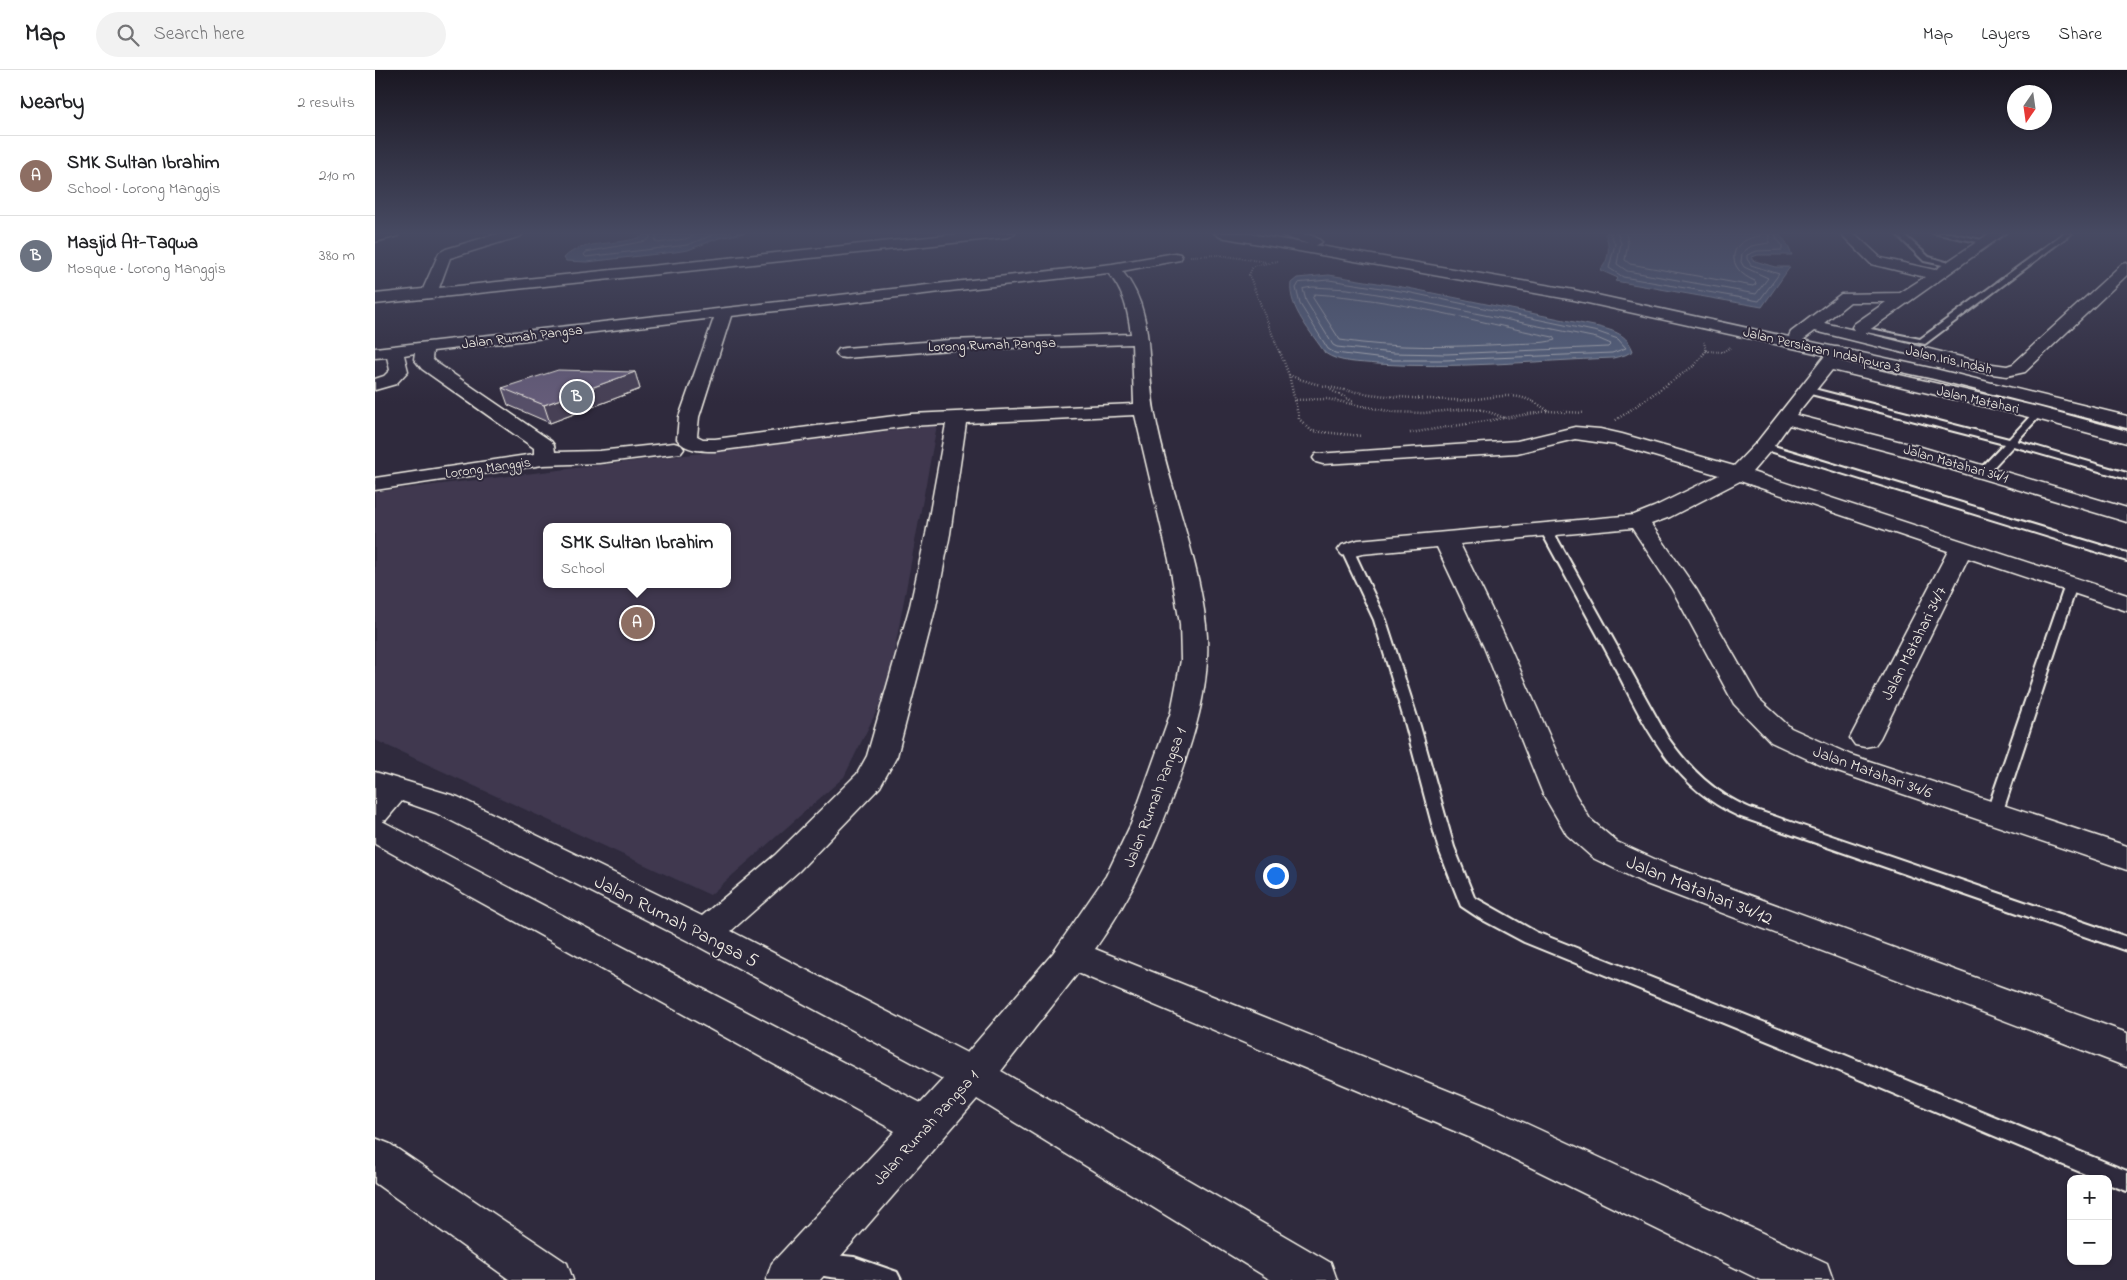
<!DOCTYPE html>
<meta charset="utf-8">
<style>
:root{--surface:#fff;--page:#f2f2f2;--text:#202124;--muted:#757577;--line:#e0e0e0;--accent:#db2777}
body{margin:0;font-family:"Indie Flower",sans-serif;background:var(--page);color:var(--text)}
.controls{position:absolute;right:15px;bottom:15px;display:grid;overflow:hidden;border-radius:10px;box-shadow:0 1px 4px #0004}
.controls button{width:45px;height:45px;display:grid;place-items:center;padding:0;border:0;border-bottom:1px solid var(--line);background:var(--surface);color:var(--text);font:25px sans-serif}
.compass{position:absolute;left:1632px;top:15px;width:45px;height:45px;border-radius:50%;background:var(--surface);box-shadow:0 1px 4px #0004;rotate:193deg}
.you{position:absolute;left:900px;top:805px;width:18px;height:18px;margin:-12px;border:4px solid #fff;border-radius:50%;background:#1a73e8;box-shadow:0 0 0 8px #1a73e833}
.badge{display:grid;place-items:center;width:32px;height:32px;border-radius:50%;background:var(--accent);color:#fff;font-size:16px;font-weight:700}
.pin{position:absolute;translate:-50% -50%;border:2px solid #fff;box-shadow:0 1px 5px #0006}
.popup{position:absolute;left:168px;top:453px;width:188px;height:65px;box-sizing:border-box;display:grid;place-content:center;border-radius:10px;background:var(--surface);filter:drop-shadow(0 1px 4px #0005);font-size:16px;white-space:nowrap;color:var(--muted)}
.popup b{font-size:19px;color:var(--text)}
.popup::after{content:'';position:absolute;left:50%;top:100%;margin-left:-10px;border:10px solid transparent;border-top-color:var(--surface)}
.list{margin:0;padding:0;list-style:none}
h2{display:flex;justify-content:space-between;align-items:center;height:65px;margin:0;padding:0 20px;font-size:21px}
h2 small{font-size:16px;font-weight:400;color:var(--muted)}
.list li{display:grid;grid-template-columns:32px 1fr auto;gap:15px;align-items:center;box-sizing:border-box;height:80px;padding:0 20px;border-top:1px solid var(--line)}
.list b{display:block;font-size:19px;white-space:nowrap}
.list p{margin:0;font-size:16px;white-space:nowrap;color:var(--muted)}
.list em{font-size:16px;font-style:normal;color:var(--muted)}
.icon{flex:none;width:28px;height:28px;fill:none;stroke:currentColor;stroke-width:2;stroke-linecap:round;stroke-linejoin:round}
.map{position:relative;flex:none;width:1752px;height:1210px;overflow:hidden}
header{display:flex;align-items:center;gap:30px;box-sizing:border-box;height:70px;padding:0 25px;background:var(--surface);border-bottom:1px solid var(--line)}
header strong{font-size:24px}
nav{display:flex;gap:28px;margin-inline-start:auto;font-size:18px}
.search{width:350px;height:45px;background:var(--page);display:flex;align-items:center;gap:12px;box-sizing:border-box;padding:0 18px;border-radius:28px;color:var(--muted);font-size:19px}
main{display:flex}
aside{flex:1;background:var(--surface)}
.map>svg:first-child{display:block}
.built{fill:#3f394f;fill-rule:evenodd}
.water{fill:#56637f;stroke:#959ca9}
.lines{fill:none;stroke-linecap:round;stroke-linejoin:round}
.shore{stroke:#b5b8be;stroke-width:1}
.lane-casing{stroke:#f4f1e8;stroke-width:4}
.street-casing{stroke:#f4f1e8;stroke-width:3}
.secondary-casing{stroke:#f4f1e8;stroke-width:3}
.path-far1{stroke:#f4f1e8;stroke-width:2;stroke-dasharray:0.5 2;stroke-linecap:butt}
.path{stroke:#f4f1e8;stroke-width:2.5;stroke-dasharray:0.5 2.5;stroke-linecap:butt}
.lane{fill:#2f2a3d;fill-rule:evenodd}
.street{fill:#2f2a3d;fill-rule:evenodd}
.secondary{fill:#2f2a3d;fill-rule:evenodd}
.wall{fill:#574f68;stroke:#f4f1e8}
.shaded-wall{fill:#474055;stroke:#f4f1e8}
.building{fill:#655c79;stroke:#f4f1e8}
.labels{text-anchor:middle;stroke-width:4;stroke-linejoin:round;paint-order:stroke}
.far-street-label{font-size:14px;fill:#f4f1e8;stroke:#2f2a3d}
.street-label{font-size:16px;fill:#f4f1e8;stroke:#2f2a3d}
.near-street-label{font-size:19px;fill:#f4f1e8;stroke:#2f2a3d}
</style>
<header>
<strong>Map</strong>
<div class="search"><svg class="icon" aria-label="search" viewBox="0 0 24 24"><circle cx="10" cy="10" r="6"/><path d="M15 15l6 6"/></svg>Search here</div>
<nav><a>Map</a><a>Layers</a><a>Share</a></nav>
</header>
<main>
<aside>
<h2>Nearby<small>2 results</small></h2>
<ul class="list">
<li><span class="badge" style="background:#8d6e63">A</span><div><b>SMK Sultan Ibrahim</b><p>School · Lorong Manggis</p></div><em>210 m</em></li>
<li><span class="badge" style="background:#6b7280">B</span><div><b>Masjid At-Taqwa</b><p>Mosque · Lorong Manggis</p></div><em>380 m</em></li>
</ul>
</aside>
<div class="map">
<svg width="1752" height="1210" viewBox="0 0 1752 1210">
<rect width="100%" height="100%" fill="#2f2a3d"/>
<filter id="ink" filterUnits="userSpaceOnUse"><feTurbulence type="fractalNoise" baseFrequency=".02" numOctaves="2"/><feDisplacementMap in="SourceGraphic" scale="10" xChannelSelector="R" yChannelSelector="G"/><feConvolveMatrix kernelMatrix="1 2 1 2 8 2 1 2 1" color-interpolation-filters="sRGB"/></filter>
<g filter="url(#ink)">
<path class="built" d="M562,355L512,620L469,707L335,825L0,670V422ZM172,457H352V514H172Z"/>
<path class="water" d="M274,163H369L344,168L313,180L300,182L212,192L191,191L189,188C208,167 251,178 274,163Z
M1230,163H1403L1411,172L1417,185H1383L1377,187V190L1400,197H1415L1387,237L1240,211L1243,208L1225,200C1235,190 1235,175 1230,163Z
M954,205L1033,218L1224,257C1239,261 1252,264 1258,281L1250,285L1238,288C1159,291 1080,299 1002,294C985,292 964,293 950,283C937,263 913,238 916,213L922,208Z"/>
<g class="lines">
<path class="shore" d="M275,163V168L271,171L211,182L209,185L211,187L312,175L343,163
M282,163L280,171L283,173L310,169L325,163
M1235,163L1240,174L1234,198L1248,207L1384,231L1404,204L1376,195L1372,189V185L1382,181L1407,180V175L1401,168L1400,163
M1242,163L1246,173L1242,194L1252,201L1381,224L1393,208L1369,197L1366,192L1367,183L1376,176L1394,173V163
M1251,163L1253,173L1250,190L1255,194L1378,216L1381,214L1380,211C1350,199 1352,170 1385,166L1386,163
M954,210L1032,222L1223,262L1243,269L1251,278L1237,283L1071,290H1018L960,283L953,279L925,234L921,218L924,213Z
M938,217L973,219L1031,229L1222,268L1236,274L1233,277L1071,284L1018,283L962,277L958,275L931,231L928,219Z
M940,224C1020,229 1099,251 1178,267L1180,270C1166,274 1149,273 1134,274C1077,277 1021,279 965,270L938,228Z"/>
<g class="lane-casing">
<path id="lane" d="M1520,163H1527L1554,187L1581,195L1577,197L1549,191Z
M1558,163H1575L1616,172L1613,174Z
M1689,163H1697L1550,274L1486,261L1482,259L1486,257L1545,269Z
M1431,317L1634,369L1660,341H1666V345L1642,371L1752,403V409L1638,376L1613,403H1605L1604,401L1605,399L1629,374L1428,322L1426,320Z
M1389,373L1752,483V491L1385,378L1384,376Z
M1172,458L1178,461L1293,668C1315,699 1339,723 1375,738L1752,867V881L1363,746C1294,715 1268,651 1235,588C1212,546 1189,503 1166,461Z
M975,476L981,480V486L1011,550L1045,656L1079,777L1099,827L1161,862L1426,967L1752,1101V1121L1733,1114V1109H1722L1412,979L1149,872L1104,848L1086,836L1063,777L1031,656L999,550L969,486V480Z
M1696,511L1702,515L1627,744L1625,748L1619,749L1613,748L1611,744L1690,515Z
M440,1183L479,1187L522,1202L526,1210C497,1210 458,1210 432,1202L428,1194L432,1186Z"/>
</g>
<g class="street-casing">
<path id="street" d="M24,163L23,166L0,172V164Z
M125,163H147L146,166L75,188L64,218L592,163H640L634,167L0,234V224L48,219L64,183L71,179Z
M907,163C919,163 938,162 947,172L940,176L908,166Z
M1465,163H1479L1506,188L1560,200L1615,163H1631L1490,263L1610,293L1632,296L1638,294L1747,194L1752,193V205L1650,302L1632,306L1610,303L1440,261L1428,270H1416L1414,266L1416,262L1466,224L1525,223L1550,207L1496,194ZM1475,232H1511L1479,254L1477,257L1479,260L1449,253Z
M800,183L805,184L807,187L805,190L747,201C782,242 770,296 780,345C793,416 823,483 831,555C837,607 822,657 805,706C782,771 760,822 720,879L1126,1042L1452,1193L1458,1210H1385L1096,1068L703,903L626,1001L956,1193L962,1210H896L602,1029L445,1210H391L397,1193L520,1061L0,774V702L83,727L327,846L400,785L482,704L492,686L535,536L551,464L571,354L535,356L340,381C327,381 310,381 302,369L304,347L339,248L58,281L57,288L59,291L176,371L179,375L180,382L224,381L299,373L306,375L309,379L306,383L224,393L168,395L0,420V408L159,384V378L47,299L39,289L40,283L29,285L33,301L21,314L0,320V309L9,306L15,300L12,287L0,288V278L737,194ZM733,203C749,221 753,241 756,264L575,270L470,278L464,279L461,283L464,287L470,288L575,280L757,274L759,334L535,344L340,369H328L322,366L324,347L356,246ZM760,345L794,490L805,554L806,590L796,642L756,754L731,806L678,883L592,983L356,861L424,801L505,717L522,686L561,536L575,464L591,353ZM27,731L61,743L317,873L568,1009L546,1033L7,751L11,750Z
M1462,277L1468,278L1471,282L1464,291L1663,337L1752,361V373L1658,348L1457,300L1421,345L1546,377L1752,438V452L1531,386L1414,355L1396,380L1377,402L1752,525V541L1593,488L1505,668L1500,675L1490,677L1480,675L1475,668L1573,481L1365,411L1295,447L1276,454L1321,519L1384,629L1416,658L1476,685L1752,776V800L1454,699L1396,672L1359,634L1297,519L1257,458L1085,474L1135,577L1200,724L1215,749L1242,772L1295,796L1752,963V997L1271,814L1218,788L1192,765L1168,724L1109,577L1062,477L987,484L975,487L967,485L963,480L967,475L983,470L1259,445L1279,437L1344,405L1242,375L1200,369L1142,383L948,394L941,392L938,388L941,384L1142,371L1200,357L1225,359L1247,364L1359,396L1382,372L1456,278Z
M0,1068L15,1074L192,1193L198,1210H135L0,1113Z"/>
</g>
<g class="secondary-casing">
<path id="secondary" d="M839,163H870L1199,220L1560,299L1752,346V358L1559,309L1199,230L845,167Z"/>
</g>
<path class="path-far1" d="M815,186L844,185L891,192
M903,191L878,196L874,205L905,284
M1331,281L1347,282L1356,277
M1329,284L1331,281L1329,272"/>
<path class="path" d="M905,282L914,305L924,349L937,361L987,366
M914,305C961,324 1026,328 1077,330C1116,332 1138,314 1173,341
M956,320L979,332
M918,330L952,329L1018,342L1048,343L1092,339L1108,340L1130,348
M1241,350L1320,295L1330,282
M1035,363L1173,341L1210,343"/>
<use href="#lane" class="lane"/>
<use href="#street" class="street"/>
<use href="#secondary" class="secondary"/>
</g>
<path class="wall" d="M260,302L265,319L175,353L133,335L127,318Z"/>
<path class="shaded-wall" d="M260,302L265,319L175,353L169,335Z"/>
<path class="building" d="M183,300L260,302L169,335L127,318Z"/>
</g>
<linearGradient id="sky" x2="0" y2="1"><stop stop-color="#1a1722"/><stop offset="0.49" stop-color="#474a62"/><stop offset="1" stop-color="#474a62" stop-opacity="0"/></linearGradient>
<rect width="1752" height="333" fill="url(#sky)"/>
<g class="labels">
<g class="far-street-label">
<text transform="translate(147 266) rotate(-7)" y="5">Jalan Rumah Pangsa</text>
<text transform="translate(617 274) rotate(-2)" y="5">Lorong Rumah Pangsa</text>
<text transform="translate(1447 279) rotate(13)" y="5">Jalan Persiaran Indahpura 3</text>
<text transform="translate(1574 289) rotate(13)" y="5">Jalan Iris Indah</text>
<text transform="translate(1603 329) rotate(13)" y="5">Jalan Matahari</text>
<text transform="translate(1581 393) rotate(16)" y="5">Jalan Matahari 34/1</text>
<text transform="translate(113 397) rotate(-8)" y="5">Lorong Manggis</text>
</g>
<g class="street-label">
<text transform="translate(1538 573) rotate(-63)" y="6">Jalan Matahari 34/7</text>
<text transform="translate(1498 701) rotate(20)" y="6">Jalan Matahari 34/6</text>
<text transform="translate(779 727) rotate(-69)" y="6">Jalan Rumah Pangsa 1</text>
<text transform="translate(550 1057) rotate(-48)" y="6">Jalan Rumah Pangsa 1</text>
</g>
<g class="near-street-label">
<text transform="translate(1325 819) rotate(22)" y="7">Jalan Matahari 34/12</text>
<text transform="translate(302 850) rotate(27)" y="7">Jalan Rumah Pangsa 5</text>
</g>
</g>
</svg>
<div class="controls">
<button>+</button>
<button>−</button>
</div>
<svg class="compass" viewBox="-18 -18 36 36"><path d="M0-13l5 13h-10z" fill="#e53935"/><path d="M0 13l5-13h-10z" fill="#757577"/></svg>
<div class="you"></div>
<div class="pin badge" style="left:262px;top:553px;background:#8d6e63">A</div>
<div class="popup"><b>SMK Sultan Ibrahim</b>School</div>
<div class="pin badge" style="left:202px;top:327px;background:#6b7280">B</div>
</div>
</main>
